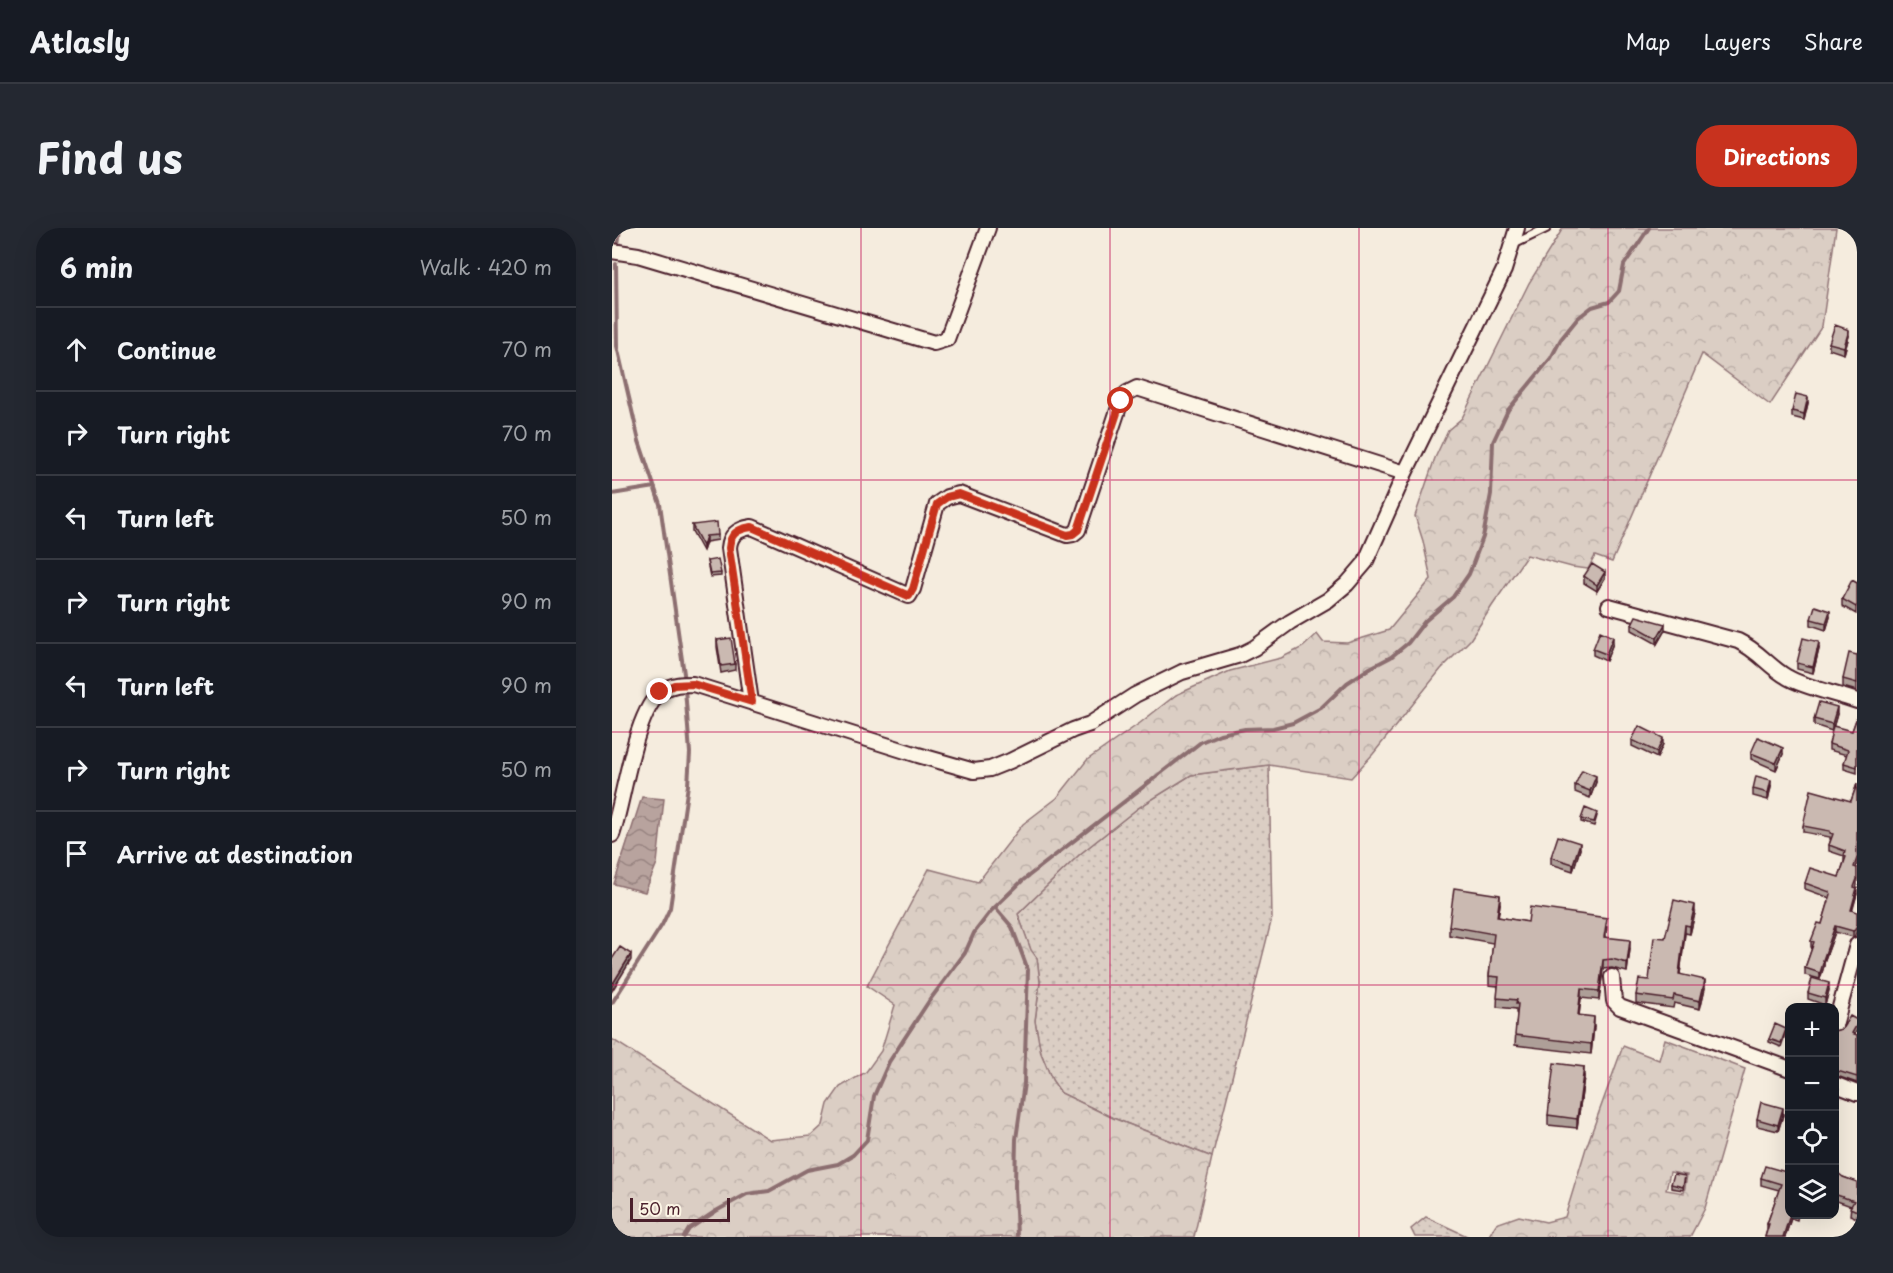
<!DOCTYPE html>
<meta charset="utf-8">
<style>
:root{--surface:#171b24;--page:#242831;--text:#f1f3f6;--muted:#9ea1a6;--line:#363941;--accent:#c8321e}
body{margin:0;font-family:"Playpen Sans",sans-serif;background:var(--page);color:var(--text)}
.controls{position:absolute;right:18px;bottom:18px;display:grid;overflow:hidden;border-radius:12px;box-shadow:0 6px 24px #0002}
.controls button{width:54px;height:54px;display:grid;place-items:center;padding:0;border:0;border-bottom:2px solid var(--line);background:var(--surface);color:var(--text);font:30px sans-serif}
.scale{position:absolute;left:18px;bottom:15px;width:100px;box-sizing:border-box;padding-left:6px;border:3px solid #4a1f2b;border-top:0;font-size:16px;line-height:21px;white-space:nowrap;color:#4a1f2b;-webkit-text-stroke:4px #fcf5e5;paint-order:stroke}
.stop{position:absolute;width:18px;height:18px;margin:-14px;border:4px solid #c8321e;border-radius:50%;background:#fff}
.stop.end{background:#c8321e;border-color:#fff;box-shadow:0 2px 6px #0008}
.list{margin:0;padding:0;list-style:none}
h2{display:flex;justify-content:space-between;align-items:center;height:78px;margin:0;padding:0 24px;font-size:26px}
h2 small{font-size:20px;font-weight:400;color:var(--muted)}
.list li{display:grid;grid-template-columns:39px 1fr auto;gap:18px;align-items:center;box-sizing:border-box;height:84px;padding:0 24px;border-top:2px solid var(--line)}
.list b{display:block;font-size:22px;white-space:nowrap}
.list em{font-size:20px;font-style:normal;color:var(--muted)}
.icon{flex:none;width:33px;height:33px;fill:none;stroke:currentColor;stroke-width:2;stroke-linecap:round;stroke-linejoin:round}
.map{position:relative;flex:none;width:1245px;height:1009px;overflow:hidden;border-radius:24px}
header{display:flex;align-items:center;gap:36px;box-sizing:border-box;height:84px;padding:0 30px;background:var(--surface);border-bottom:2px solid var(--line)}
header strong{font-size:28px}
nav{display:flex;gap:33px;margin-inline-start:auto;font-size:21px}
.intro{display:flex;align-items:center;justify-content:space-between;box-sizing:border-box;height:144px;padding:0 36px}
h1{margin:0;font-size:42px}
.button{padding:15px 27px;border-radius:24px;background:var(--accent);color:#fff;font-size:21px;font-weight:700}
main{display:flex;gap:36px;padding:0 36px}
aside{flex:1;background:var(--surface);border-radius:24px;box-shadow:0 6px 24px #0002}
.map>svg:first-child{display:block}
.grass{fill:url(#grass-dots);stroke:#927678;stroke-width:1.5}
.forest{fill:url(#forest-crowns);stroke:#927678;stroke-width:1.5;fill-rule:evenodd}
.water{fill:url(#water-waves);stroke:#8c6e70;stroke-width:1.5}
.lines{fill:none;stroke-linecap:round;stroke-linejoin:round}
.stream{stroke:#8c6e70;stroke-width:4}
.lane-casing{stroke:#4a1f2b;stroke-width:11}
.street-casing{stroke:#4a1f2b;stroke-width:18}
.lane{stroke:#fcf5e5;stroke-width:7}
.street{stroke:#fcf5e5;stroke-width:14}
.wall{fill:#ae9f98;stroke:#4a1f2b;stroke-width:1.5}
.shaded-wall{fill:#8d827c;stroke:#4a1f2b;stroke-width:1.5}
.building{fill:#cab9b1;stroke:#4a1f2b;stroke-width:1.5}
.route{stroke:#c8321e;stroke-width:8}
.grid{fill:none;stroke:#c2185b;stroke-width:1.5;stroke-opacity:0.55}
</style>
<header>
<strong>Atlasly</strong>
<nav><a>Map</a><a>Layers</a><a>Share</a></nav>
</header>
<div class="intro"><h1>Find us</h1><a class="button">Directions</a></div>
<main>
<aside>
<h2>6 min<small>Walk · 420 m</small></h2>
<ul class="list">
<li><svg class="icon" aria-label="ahead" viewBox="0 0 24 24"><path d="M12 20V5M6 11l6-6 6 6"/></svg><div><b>Continue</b></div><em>70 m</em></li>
<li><svg class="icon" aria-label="right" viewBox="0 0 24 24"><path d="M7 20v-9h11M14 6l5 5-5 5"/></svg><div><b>Turn right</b></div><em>70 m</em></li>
<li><svg class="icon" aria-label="left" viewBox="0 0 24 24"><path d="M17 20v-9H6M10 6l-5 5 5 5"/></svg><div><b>Turn left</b></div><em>50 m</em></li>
<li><svg class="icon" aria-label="right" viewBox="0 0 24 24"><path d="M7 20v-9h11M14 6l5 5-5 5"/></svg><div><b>Turn right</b></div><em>90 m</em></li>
<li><svg class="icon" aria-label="left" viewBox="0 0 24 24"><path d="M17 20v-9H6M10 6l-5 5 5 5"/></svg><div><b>Turn left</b></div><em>90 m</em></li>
<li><svg class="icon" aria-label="right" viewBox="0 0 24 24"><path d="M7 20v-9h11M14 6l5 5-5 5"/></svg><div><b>Turn right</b></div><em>50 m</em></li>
<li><svg class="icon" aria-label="arrive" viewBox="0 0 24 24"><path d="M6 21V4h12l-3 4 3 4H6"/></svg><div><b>Arrive at destination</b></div></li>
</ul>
</aside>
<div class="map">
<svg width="1245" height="1009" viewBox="0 0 1245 1009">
<defs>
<pattern id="grass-dots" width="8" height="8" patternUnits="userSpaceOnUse" patternTransform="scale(1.5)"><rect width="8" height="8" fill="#dbcec4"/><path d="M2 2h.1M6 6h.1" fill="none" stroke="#bdb0a9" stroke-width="1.8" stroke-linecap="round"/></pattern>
<pattern id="forest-crowns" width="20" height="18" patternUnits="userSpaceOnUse" patternTransform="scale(1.5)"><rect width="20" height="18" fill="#dbcec4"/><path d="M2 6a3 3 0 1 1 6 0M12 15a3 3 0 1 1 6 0" fill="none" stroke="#bdb0a9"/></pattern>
<pattern id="water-waves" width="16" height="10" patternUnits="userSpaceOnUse" patternTransform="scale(1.5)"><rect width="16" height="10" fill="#b8a39e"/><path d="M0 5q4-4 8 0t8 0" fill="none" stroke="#988481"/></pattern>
</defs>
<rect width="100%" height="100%" fill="#f5ecde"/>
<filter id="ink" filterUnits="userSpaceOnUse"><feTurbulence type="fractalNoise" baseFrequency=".0167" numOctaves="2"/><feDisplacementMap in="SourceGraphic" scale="12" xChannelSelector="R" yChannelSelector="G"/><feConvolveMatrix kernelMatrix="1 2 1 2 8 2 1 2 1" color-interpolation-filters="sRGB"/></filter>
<g filter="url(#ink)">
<path class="grass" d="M657,537L660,690L600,929L501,890L449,865L440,852L429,825L423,793L428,754L425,730L419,723L406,686L468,626L526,580L579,547Z
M814,989L857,1009H803L799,1001Z"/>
<path class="forest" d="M951,0H1224L1210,98L1158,177L1090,126L1000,334L983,328L976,341L960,339L915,327L880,378L858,412L829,441L761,526L739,550L657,537L579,547L526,580L468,626L406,686L419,722L425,730L428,754L423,793L429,825L440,852L449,865L501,890L600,929L582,1009H0V811L158,912L199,908L211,897L216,876L228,859L254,844L269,823L283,777L255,758L317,641L366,654L411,596L445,570L475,532L528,495L564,467L618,443L669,430L691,419L705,406L711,414L735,415L777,402L819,351L811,313L803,288L823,230L836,202L850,190L917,55Z
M1053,811L1133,841L1093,980L1078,1009H876L884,996L907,988L934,994L953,989L974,920L1011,818L1047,832ZM1058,944L1075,947L1072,965L1054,962Z"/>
<path class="water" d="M30,569L52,571L45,635L33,664L2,656Z"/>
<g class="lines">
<path class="stream" d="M6,17L8,0
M4,36L5,118L27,213L48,276L73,453
M0,266L43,259
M383,679L400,699L416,742L412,855L404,911L403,958L405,1009
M0,775L50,697L58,680L76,557L78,525L73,461
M72,1009L77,1001L104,983L135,966L157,963L195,942L226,936L241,927L255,912L262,868L277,834L317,773L353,725L362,705L379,683L410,653L589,514L608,506L633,501L661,500L681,495L709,480L735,455L758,440L779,429L796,415L813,393L841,369L857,346L871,309L879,266L881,214L896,182L939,130L949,111L966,90L980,79L997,74L1007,63L1012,37L1037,0"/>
<g class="lane-casing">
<path id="lane" d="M902,16L935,0"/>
</g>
<g class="street-casing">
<path id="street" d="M0,23L26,27L322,115L335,111L376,0
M997,378L1126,413C1147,423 1156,438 1175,449C1191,459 1226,466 1245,473
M139,474L117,320C118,306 126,301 140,299L297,368L301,361L325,276L335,269L347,266L455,307L461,306L466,302L509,173L515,165L525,160L793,245
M0,607C12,573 22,483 50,463C60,456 70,456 81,456L306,527L362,543L378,541L398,533L461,502L478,496L523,467L570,444L628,427L642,420L678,394L716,372L735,356L753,335L793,245L892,42L905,0
M1000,749L1002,773L1008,779L1178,841
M1222,801L1245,717
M1222,856L1245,865"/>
</g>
<use href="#lane" class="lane"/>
<use href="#street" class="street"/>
</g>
<path class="wall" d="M1237,108L1232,126L1217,121V115Z
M1196,175L1192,192L1180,189V183Z
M80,297L106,307V312L94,314L91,323L80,303Z
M95,333L109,345V348L98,349Z
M972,348L993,350L985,363L972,355Z
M1245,355L1244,386L1230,378V371Z
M1218,389L1214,402L1199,397V391Z
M1020,396L1053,402L1045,416L1020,402Z
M105,412L123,436V442L109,445L105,419Z
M1001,415L994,433L981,427V421Z
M1207,421L1201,445L1185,441V435Z
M1245,427V463L1231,459V451Z
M1225,486L1220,503L1202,497V491Z
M1245,489V545L1232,541V535L1235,527L1217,522V516L1240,503Z
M1020,512L1051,516L1045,530L1020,518Z
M1139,525L1171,526L1164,542L1139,531Z
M984,554L978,570L963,564V557Z
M1245,556V636L1244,640H1245V657L1244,660L1245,666L1240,682L1245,684V702L1243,708L1241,709L1223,704L1212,734V738L1208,751L1193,747V740L1200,720L1199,719V713L1210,696L1218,670L1193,661V655L1227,649L1232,634V628L1217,623V617L1219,611H1218V609L1191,604V598L1239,573Z
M1159,558L1156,572L1141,568V561Z
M985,588L982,598L969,594V591Z
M968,621L961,643L939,636V629Z
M888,676L886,689L916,694L995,699L994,709L1018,721L1015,744L1000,740L991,741L987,772L969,770L967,787L982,798L979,826L903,817L905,786L904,785V781L885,779L886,758L877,757V748L881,715L837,707V698Z
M1083,685L1078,706L1073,705L1068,746L1093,760L1088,781L1062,775L1061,780L1024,775V767L1037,752L1053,710Z
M1217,762L1213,777L1196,771V765Z
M1245,792V802L1243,806L1245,807V855L1222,847V803L1230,801Z
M1174,804L1169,819L1157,814V811Z
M972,849L965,900L936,897V887Z
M1222,859L1227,868L1226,872L1222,870Z
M1171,887L1166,903L1145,898V891Z
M1178,945V987H1186L1185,992L1179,990L1173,1009H1153L1155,1002V996L1167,962L1149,957V950Z
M1222,946L1245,954V990L1238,987L1239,978L1222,972Z
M1073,951L1071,962L1059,960V956Z"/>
<path class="shaded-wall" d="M1237,102V108L1232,126V119Z
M1196,169V175L1192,192V186Z
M94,308V314L91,323V318Z
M993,344V350L985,363V357Z
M1218,383V389L1214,402V395Z
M1053,396V402L1045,416V410Z
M1001,409V415L994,433V426Z
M1207,414V421L1201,445V439Z
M1225,479V486L1220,503V496Z
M1051,510V516L1045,530V524Z
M1171,520V526L1164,542V535Z
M984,548V554L978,570V563Z
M1159,552V558L1156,572V565Z
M968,615V621L961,643V636Z
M1245,660V666L1239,688V682Z
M888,667V676L885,698V689Z
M1083,677V685L1078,706V698Z
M1245,696V702L1243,708L1241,709V703Z
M1073,697V705L1067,754V746Z
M1223,698V704L1212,734V738L1208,751V745L1211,732Z
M1018,712V721L1015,744V735Z
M19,726V732L0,763V757Z
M991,732V741L987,772V763Z
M1093,752V760L1088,781V773Z
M1217,755V762L1213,777V770Z
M969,761V770L966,796V787Z
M982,789V798L979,826V816Z
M1245,796V802L1240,811V805Z
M972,839V849L965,900V891Z
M1171,880V887L1166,903V897Z
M1178,987H1179V990L1173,1009H1171Z"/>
<path class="building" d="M1223,97L1237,102L1232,119L1217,115Z
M1184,166L1196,169L1192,186L1180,183Z
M105,294L106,307L94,308L91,318L80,297Z
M106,331L109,345L98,346L95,333Z
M980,336L993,344L985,357L972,348Z
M1240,352L1245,355V377L1244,379L1230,371Z
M1203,378L1218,383L1214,395L1199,391Z
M1024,388L1053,396L1045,410L1020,396Z
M988,403L1001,409L994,426L981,421Z
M119,410L123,436L109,438L105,412Z
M1191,410L1207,414L1201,439L1185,435Z
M1237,425L1245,427V455L1231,451Z
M1207,474L1225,479L1220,496L1202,491Z
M1245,489V539L1232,535L1236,522L1217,516L1221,498L1240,503Z
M1027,498L1051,510L1045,524L1020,512Z
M1146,509L1171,520L1164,535L1139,525Z
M970,542L984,548L978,563L963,557Z
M1144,548L1159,552L1156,565L1141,561Z
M1245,556V630L1242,639L1245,640V651L1242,659L1245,660L1239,682L1245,684V696L1243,702L1241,703L1223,698L1211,732H1212L1208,745L1193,740L1202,714L1199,713L1206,695L1210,696L1219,666L1218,664L1193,655L1198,640L1227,649L1234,629L1232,628L1233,623L1217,617L1221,606L1218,605V603L1191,598L1199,562L1239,573Z
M973,580L985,585L982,594L969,591Z
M946,608L968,615L961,636L939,629Z
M842,660L888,667L885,689L916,694L918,679L995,690L992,709L1018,712L1015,735L1000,731L991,732L987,763L969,761L966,787L982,789L979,816L903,807L906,776H904L905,772L885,770L887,749L877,748L882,706L837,698Z
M1062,672L1083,677L1078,698L1073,697L1067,746L1093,752L1088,773L1062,767L1061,772L1024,767L1027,751L1037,752L1042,709L1053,710Z
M8,719L19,726L0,757V731Z
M1200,750L1217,755L1213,770L1196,765Z
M1238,788L1245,792V796L1240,805L1245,807V849L1222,842V819L1223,816H1222V803L1230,801Z
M1163,796L1174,801L1169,815L1157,811Z
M942,835L972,839L965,891L936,887Z
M1222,859L1227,861L1226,865L1222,864Z
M1149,874L1171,880L1166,897L1145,891Z
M1153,938L1178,945V987L1171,1009H1153L1157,996H1155L1169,956L1149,950Z
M1226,945L1231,949L1245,954V983L1238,980L1242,973L1222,966V946L1225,947Z
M1062,946L1073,948L1071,959L1059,956Z"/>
</g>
<g class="lines" filter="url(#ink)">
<path class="route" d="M48,464L62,457L81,456L140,474L117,320C118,306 125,301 140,299L297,368L301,361L325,276L335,269L347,266L455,307L461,306L466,302L509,173"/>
</g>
<path class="grid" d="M249,0V1009M498,0V1009M747,0V1009M996,0V1009M0,252H1245M0,504H1245M0,757H1245"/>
</svg>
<div class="controls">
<button>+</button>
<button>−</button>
<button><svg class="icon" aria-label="locate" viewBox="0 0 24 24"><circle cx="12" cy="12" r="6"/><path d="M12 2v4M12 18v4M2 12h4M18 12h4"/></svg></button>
<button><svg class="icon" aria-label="layers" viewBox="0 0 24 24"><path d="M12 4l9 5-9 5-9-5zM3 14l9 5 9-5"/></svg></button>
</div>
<div class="scale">50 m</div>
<div class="stop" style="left:509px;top:173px"></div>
<div class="stop end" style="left:48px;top:464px"></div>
</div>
</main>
